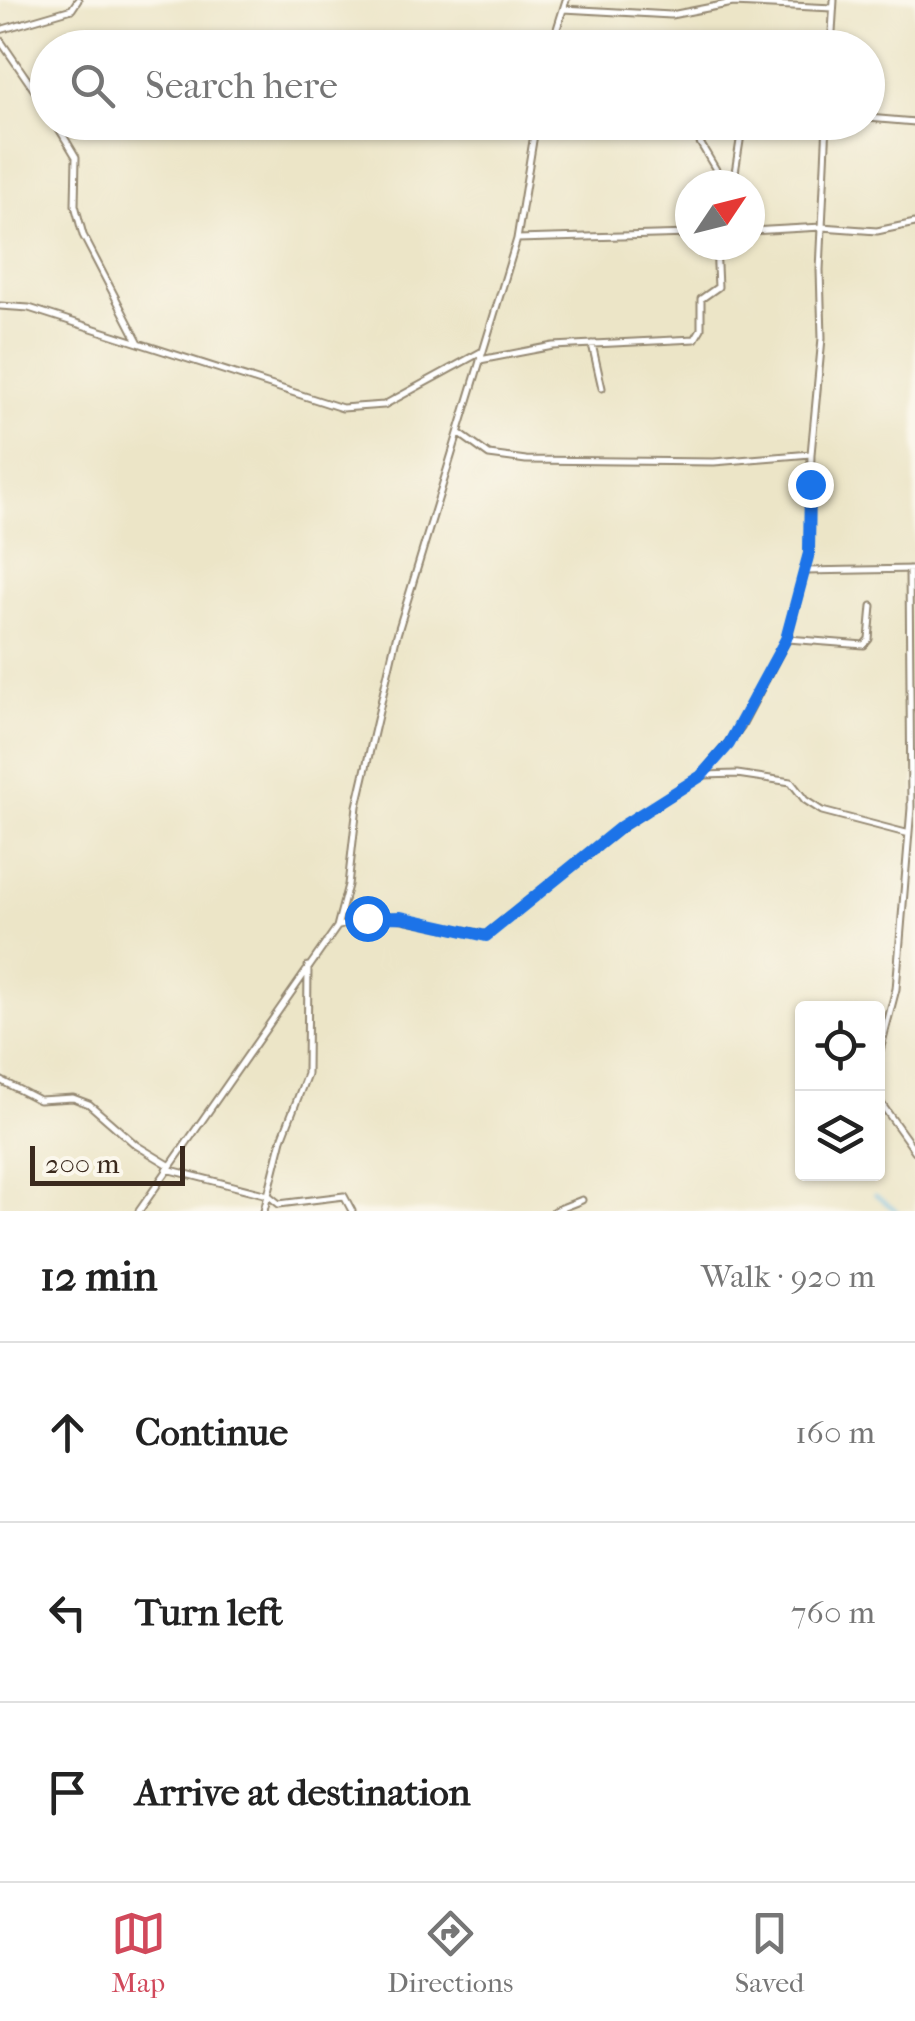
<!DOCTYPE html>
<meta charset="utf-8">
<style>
:root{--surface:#fff;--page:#f2f2f2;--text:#222;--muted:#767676;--line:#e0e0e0;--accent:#d1495b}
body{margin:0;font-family:"IM FELL French Canon",serif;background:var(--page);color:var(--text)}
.controls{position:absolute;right:30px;bottom:30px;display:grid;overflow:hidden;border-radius:10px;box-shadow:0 2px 8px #0004}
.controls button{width:90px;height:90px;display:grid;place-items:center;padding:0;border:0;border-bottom:2px solid var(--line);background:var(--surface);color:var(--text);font:50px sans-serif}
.compass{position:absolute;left:675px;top:170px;width:90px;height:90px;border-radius:50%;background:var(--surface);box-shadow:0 2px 8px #0004;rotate:55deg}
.scale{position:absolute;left:30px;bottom:25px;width:155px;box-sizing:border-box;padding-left:10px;border:5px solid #3b2a1e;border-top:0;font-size:28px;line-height:35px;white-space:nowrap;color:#3b2a1e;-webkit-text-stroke:8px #fbf7ec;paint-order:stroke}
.stop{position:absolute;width:30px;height:30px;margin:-22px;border:8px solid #1a73e8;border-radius:50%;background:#fff}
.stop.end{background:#1a73e8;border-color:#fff;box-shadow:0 2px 10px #0008}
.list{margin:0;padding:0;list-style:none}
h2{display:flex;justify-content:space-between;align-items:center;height:130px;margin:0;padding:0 40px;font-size:42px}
h2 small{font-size:32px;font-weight:400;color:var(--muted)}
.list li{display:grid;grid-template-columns:65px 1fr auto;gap:30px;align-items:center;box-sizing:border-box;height:180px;padding:0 40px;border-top:2px solid var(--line)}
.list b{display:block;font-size:38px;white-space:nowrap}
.list em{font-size:32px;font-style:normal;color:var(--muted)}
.icon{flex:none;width:55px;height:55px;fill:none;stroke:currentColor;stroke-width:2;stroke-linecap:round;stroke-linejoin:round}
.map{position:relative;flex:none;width:915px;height:1211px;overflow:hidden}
.search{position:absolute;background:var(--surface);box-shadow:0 2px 8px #0004;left:30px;right:30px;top:30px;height:110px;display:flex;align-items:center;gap:25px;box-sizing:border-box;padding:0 35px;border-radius:55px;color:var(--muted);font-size:38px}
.sheet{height:670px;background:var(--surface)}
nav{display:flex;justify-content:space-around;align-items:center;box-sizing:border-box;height:140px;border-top:2px solid var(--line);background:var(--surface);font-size:28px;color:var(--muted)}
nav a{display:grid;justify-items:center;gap:5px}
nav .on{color:var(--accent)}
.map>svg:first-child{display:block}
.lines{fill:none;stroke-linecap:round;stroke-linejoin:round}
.stream{stroke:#6ebfe9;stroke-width:2.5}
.street-casing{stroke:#948872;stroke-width:9}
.street{stroke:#fff;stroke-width:5}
.route{stroke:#1a73e8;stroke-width:12}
</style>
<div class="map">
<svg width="915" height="1211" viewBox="0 0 915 1211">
<rect width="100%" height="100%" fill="#fbf7ec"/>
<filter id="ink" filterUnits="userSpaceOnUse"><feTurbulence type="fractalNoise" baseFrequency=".01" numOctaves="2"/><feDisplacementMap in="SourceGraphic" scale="20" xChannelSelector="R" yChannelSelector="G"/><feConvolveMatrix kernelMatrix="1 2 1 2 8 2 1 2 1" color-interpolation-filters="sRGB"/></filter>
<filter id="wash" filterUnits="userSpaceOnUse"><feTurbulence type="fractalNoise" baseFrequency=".0048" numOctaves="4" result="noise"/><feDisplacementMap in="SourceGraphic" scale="40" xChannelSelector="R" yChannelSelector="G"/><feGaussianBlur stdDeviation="2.25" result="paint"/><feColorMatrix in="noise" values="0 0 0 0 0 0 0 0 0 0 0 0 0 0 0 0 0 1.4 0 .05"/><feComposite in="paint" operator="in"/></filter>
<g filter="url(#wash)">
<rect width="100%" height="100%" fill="#ece5c7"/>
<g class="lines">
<path class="stream" d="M875,1195L897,1211"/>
</g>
</g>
<g filter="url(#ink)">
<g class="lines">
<g class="street-casing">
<path id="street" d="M564,9L671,15L733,3L833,8
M0,30L72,9L78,0
M0,40L48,110
M551,48L566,0
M831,48L834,0
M868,118L915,122
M55,122L76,157L75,205L83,235L139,343
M569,122H713
M689,124L725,185
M733,185L743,122
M750,231L822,227L877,231L915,223
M517,239L690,234
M0,306L29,308L342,408L384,405L481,352
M592,344L602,388
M480,360L553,346L695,339L701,329V299L718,287L716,245
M460,434L489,455L526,460L714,462L811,454
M805,571L915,569
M788,639L864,645L869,639L872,606
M704,775L737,774L791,782L805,800L822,811L906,833
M339,926L383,915L486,935L622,827L701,776L741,727L787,639L809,553L811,454L822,338L820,270L827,122
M878,1058L896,989L911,808L909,569
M0,1080L39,1100L73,1098L89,1104L136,1145L169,1165
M878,1099L915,1151
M167,1169L268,1195L279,1204L344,1196L352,1211
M139,1211L337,927L348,885L357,806L396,638L517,239L536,122
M264,1211L282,1139L307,1074L308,966
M554,1211L582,1200"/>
</g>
<use href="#street" class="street"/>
</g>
</g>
<g class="lines" filter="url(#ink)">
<path class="route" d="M367,918L401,917L486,936L622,826L701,776L729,744L786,639L809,553L810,484"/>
</g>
</svg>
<div class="controls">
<button><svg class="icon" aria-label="locate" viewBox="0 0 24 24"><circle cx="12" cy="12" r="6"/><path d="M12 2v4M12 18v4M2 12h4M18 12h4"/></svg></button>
<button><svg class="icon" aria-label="layers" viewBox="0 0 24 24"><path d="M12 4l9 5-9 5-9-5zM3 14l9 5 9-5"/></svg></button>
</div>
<svg class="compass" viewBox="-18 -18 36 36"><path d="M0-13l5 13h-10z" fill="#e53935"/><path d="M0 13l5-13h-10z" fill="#767676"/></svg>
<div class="scale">200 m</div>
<div class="stop" style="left:367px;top:918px"></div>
<div class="stop end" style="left:810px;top:484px"></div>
<div class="search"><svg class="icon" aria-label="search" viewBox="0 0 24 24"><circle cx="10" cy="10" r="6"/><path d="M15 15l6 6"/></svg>Search here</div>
</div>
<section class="sheet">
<h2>12 min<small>Walk · 920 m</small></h2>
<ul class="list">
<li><svg class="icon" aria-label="ahead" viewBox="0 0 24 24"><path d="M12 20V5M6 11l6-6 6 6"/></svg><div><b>Continue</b></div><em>160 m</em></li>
<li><svg class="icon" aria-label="left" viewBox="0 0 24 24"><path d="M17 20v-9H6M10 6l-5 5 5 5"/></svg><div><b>Turn left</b></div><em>760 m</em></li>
<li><svg class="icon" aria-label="arrive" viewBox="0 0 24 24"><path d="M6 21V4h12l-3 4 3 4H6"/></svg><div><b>Arrive at destination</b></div></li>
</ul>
</section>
<nav>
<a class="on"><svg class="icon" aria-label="map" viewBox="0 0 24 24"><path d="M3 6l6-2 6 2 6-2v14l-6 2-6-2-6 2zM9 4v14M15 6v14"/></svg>Map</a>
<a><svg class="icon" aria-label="directions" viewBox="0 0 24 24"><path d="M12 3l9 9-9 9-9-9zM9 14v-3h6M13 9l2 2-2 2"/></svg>Directions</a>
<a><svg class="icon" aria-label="saved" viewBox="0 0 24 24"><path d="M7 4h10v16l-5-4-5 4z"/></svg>Saved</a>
</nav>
